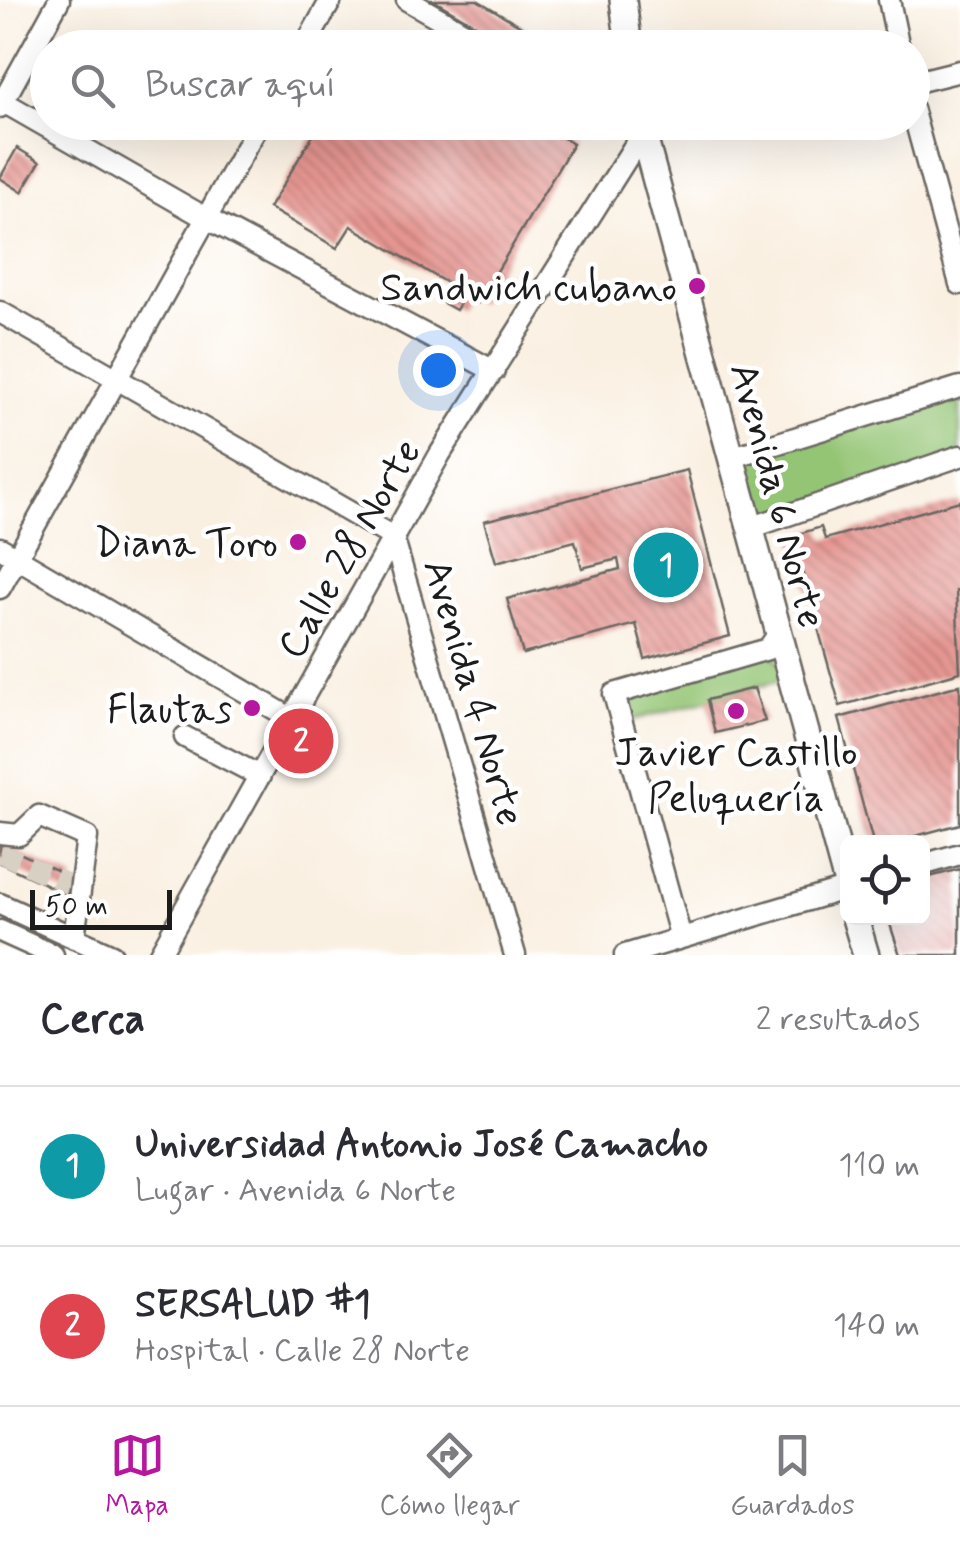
<!DOCTYPE html>
<html lang="es">
<meta charset="utf-8">
<style>
:root{--surface:#fff;--page:#f2f2f3;--text:#2b2b33;--muted:#7c7c81;--line:#e1e1e2;--accent:#b5179e}
body{margin:0;font-family:Mynerve,sans-serif;background:var(--page);color:var(--text)}
.controls{position:absolute;right:30px;bottom:30px;display:grid;overflow:hidden;border-radius:15px;box-shadow:0 10px 40px #0002}
.controls button{width:90px;height:90px;display:grid;place-items:center;padding:0;border:0;border-bottom:2px solid var(--line);background:var(--surface);color:var(--text);font:50px sans-serif}
.scale{position:absolute;left:30px;bottom:25px;width:142px;box-sizing:border-box;padding-left:10px;border:5px solid #1c1c1c;border-top:0;font-size:28px;line-height:35px;white-space:nowrap;color:#1c1c1c;-webkit-text-stroke:8px #fff;paint-order:stroke}
.you{position:absolute;left:438px;top:370px;width:35px;height:35px;margin:-25px;border:8px solid #fff;border-radius:50%;background:#1a73e8;box-shadow:0 0 0 15px #1a73e833}
.badge{display:grid;place-items:center;width:65px;height:65px;border-radius:50%;background:var(--accent);color:#fff;font-size:32px;font-weight:700}
.pin{position:absolute;translate:-50% -50%;border:5px solid #fff;box-shadow:0 2px 10px #0006}
.list{margin:0;padding:0;list-style:none}
h2{display:flex;justify-content:space-between;align-items:center;height:130px;margin:0;padding:0 40px;font-size:42px}
h2 small{font-size:32px;font-weight:400;color:var(--muted)}
.list li{display:grid;grid-template-columns:65px 1fr auto;gap:30px;align-items:center;box-sizing:border-box;height:160px;padding:0 40px;border-top:2px solid var(--line)}
.list b{display:block;font-size:38px;white-space:nowrap}
.list p{margin:0;font-size:32px;white-space:nowrap;color:var(--muted)}
.list em{font-size:32px;font-style:normal;color:var(--muted)}
.icon{flex:none;width:55px;height:55px;fill:none;stroke:currentColor;stroke-width:2;stroke-linecap:round;stroke-linejoin:round}
.map{position:relative;flex:none;width:960px;height:955px;overflow:hidden}
.search{position:absolute;background:var(--surface);box-shadow:0 10px 40px #0002;left:30px;right:30px;top:30px;height:110px;display:flex;align-items:center;gap:25px;box-sizing:border-box;padding:0 35px;border-radius:55px;color:var(--muted);font-size:38px}
.sheet{height:450px;background:var(--surface)}
nav{display:flex;justify-content:space-around;align-items:center;box-sizing:border-box;height:140px;border-top:2px solid var(--line);background:var(--surface);font-size:28px;color:var(--muted)}
nav a{display:grid;justify-items:center;gap:5px}
nav .on{color:var(--accent)}
.map>svg:first-child{display:block}
.garden{fill:#94c575;stroke:#587048;stroke-width:2.5}
.building{fill:url(#building-back-hatch)}
.lines{fill:none;stroke-linecap:round;stroke-linejoin:round}
.minor-tunnel{stroke:#d9d0c4;stroke-width:20;stroke-dasharray:20 10;stroke-linecap:butt}
.minor-casing{stroke:#6a6661;stroke-width:25}
.major-casing{stroke:#6a6661;stroke-width:30}
.minor{stroke:#fff;stroke-width:20}
.major{stroke:#fff;stroke-width:25}
.poi-dot{fill:#b5179e;stroke:#fff;stroke-width:4}
.labels{text-anchor:middle;stroke-width:9;stroke-linejoin:round;paint-order:stroke}
.poi-label{font-size:40px;fill:#1c1c1c;stroke:#fff;text-anchor:end}
.street-label{font-size:40px;fill:#1c1c1c;stroke:#fff}
</style>
<div class="map">
<svg width="960" height="955" viewBox="0 0 960 955">
<defs>
<pattern id="building-back-hatch" width="6" height="6" patternUnits="userSpaceOnUse" patternTransform="scale(2.5)"><rect width="6" height="6" fill="#e69692"/><path d="M-1 5l2 2M0 0l6 6M5-1l2 2" fill="none" stroke="#ba7a76"/></pattern>
</defs>
<rect width="100%" height="100%" fill="#fff"/>
<filter id="ink" filterUnits="userSpaceOnUse"><feTurbulence type="fractalNoise" baseFrequency=".01" numOctaves="2"/><feDisplacementMap in="SourceGraphic" scale="20" xChannelSelector="R" yChannelSelector="G"/><feConvolveMatrix kernelMatrix="1 2 1 2 8 2 1 2 1" color-interpolation-filters="sRGB"/></filter>
<filter id="wash" filterUnits="userSpaceOnUse"><feTurbulence type="fractalNoise" baseFrequency=".0048" numOctaves="4" result="noise"/><feDisplacementMap in="SourceGraphic" scale="40" xChannelSelector="R" yChannelSelector="G"/><feGaussianBlur stdDeviation="2.25" result="paint"/><feColorMatrix in="noise" values="0 0 0 0 0 0 0 0 0 0 0 0 0 0 0 0 0 1.4 0 .05"/><feComposite in="paint" operator="in"/></filter>
<g filter="url(#wash)">
<rect width="100%" height="100%" fill="#faf0e2"/>
<path class="garden" d="M960,387V456L750,528L730,458Z
M768,649L791,678L622,723L614,694Z"/>
<g id="blocks">
<path class="building" d="M433,0H477L533,33L534,48H515Z
M596,40L597,48H555V45Z
M303,122H454L462,128L465,122H538L573,144L478,303L464,296L456,310L440,301L450,285L351,226L337,248L269,208L316,130Z
M17,148L40,162L22,192L0,178Z
M687,470L730,636L645,659L636,624L523,654L507,599L620,569L618,559L582,568L575,541L496,562L484,521Z
M960,501V590L956,591L960,672L840,706L792,536L821,527L825,539Z
M960,685V824L893,842H873L839,718Z
M754,688L765,721L715,733L707,700Z
M0,844L74,878L66,894L0,863Z
M960,869V955H900L888,918H922V879Z"/>
</g>
</g>
<g filter="url(#ink)">
<use href="#blocks" fill-opacity="0" stroke="#6a6661" stroke-width="2.5"/>
<g class="lines">
<path class="minor-tunnel" d="M0,853L70,885"/>
<g class="minor-casing">
<path id="minor" d="M407,0L491,48
M889,0L899,48
M304,48L331,0
M912,83L960,71
M0,100L204,217L494,371
M0,107L59,0
M912,108L960,284
M0,312L393,537L515,955
M730,458L960,387
M750,528L960,456
M0,548L292,719
M0,588L260,122
M185,737L260,776
M0,833L19,835L39,816L87,837L74,938
M922,865L960,854
M0,904L112,955
M0,931L53,955
M681,938L614,694L768,649L779,633
M159,955L440,454L642,134L703,122
M625,955L848,888"/>
</g>
<g class="major-casing">
<path id="major" d="M623,0L629,48
M640,122L848,887
M855,918L866,955"/>
</g>
<use href="#minor" class="minor"/>
<use href="#major" class="major"/>
</g>
</g>
<g class="poi-dot">
<circle cx="697" cy="286" r="10"/>
<circle cx="298" cy="542" r="10"/>
<circle cx="252" cy="708" r="10"/>
<circle cx="736" cy="711" r="10"/>
</g>
<g class="labels">
<g class="poi-label">
<text x="677" y="300">Sandwich cubano</text>
<text x="278" y="556">Diana Toro</text>
<text x="232" y="722">Flautas</text>
<text x="736" y="765" text-anchor="middle">Javier Castillo<tspan x="736" dy="46">Peluquería</tspan></text>
</g>
<g class="street-label">
<text transform="translate(779 495) rotate(75)" y="14">Avenida 6 Norte</text>
<text transform="translate(348 548) rotate(-60)" y="14">Calle 28 Norte</text>
<text transform="translate(475 692) rotate(74)" y="14">Avenida 4 Norte</text>
</g>
</g>
</svg>
<div class="controls">
<button><svg class="icon" aria-label="locate" viewBox="0 0 24 24"><circle cx="12" cy="12" r="6"/><path d="M12 2v4M12 18v4M2 12h4M18 12h4"/></svg></button>
</div>
<div class="scale">50 m</div>
<div class="you"></div>
<div class="pin badge" style="left:666px;top:565px;background:#0f9aa8">1</div>
<div class="pin badge" style="left:301px;top:741px;background:#e0444e">2</div>
<div class="search"><svg class="icon" aria-label="search" viewBox="0 0 24 24"><circle cx="10" cy="10" r="6"/><path d="M15 15l6 6"/></svg>Buscar aquí</div>
</div>
<section class="sheet">
<h2>Cerca<small>2 resultados</small></h2>
<ul class="list">
<li><span class="badge" style="background:#0f9aa8">1</span><div><b>Universidad Antonio José Camacho</b><p>Lugar · Avenida 6 Norte</p></div><em>110 m</em></li>
<li><span class="badge" style="background:#e0444e">2</span><div><b>SERSALUD #1</b><p>Hospital · Calle 28 Norte</p></div><em>140 m</em></li>
</ul>
</section>
<nav>
<a class="on"><svg class="icon" aria-label="map" viewBox="0 0 24 24"><path d="M3 6l6-2 6 2 6-2v14l-6 2-6-2-6 2zM9 4v14M15 6v14"/></svg>Mapa</a>
<a><svg class="icon" aria-label="directions" viewBox="0 0 24 24"><path d="M12 3l9 9-9 9-9-9zM9 14v-3h6M13 9l2 2-2 2"/></svg>Cómo llegar</a>
<a><svg class="icon" aria-label="saved" viewBox="0 0 24 24"><path d="M7 4h10v16l-5-4-5 4z"/></svg>Guardados</a>
</nav>
